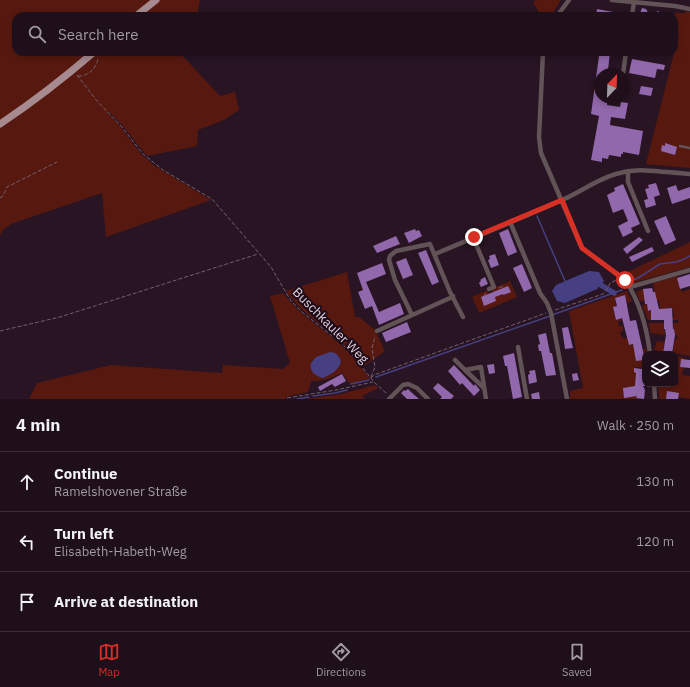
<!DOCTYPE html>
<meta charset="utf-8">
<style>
:root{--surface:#1e0f1a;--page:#261823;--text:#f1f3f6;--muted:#a19ca2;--line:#3c2f39;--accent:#d93025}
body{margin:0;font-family:"IBM Plex Sans",sans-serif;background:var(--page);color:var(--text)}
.controls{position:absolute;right:12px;bottom:12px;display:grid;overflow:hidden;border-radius:8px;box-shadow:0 2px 6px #0003}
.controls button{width:36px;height:36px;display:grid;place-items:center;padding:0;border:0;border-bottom:1px solid var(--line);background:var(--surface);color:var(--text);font:20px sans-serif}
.compass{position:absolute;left:594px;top:68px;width:36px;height:36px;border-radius:50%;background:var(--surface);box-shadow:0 2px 6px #0003;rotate:23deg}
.stop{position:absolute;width:12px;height:12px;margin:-9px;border:3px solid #d93025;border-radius:50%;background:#fff}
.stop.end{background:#d93025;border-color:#fff;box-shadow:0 1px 4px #0008}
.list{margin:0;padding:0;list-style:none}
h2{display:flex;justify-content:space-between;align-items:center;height:52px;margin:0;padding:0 16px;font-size:17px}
h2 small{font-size:13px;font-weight:400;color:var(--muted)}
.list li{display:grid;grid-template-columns:26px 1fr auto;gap:12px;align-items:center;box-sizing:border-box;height:60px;padding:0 16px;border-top:1px solid var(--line)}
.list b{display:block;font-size:15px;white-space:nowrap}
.list p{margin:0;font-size:13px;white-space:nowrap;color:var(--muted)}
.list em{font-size:13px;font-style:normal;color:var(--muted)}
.icon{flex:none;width:22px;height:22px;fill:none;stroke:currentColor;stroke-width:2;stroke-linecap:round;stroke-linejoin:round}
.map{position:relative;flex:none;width:690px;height:399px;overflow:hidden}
.search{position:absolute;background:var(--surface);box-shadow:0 2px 6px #0003;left:12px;right:12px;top:12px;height:44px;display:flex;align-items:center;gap:10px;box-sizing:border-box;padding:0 14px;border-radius:12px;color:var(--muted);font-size:15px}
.sheet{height:232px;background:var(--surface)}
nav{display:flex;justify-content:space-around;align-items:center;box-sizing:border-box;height:56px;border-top:1px solid var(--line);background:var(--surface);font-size:11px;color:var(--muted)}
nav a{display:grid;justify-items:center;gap:2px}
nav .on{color:var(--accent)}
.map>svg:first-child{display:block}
.green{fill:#57190f;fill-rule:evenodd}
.water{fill:#464083}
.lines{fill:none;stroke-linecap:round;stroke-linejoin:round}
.stream{stroke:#464083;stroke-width:1.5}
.canal{stroke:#464083;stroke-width:5.5}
.building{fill:#9168ac}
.path{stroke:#72606d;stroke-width:1;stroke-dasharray:4 2;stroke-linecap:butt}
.lane{stroke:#615356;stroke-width:2.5}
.street{stroke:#615356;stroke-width:4.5}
.primary{stroke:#a68a90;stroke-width:7}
.route{stroke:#d93025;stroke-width:5}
.labels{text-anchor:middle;stroke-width:4;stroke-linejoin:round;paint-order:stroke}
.street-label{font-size:13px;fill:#dfd0da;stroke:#1e0b19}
</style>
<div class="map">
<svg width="690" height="399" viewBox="0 0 690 399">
<rect width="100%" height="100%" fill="#281423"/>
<path class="green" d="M0,0H200L197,16H16V52H181L180,53L220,96L235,92L239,110L224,120L198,130L197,146L147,156L121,124L109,112L108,113L120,126L142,155L155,166L211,200L106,237L102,193L11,224L3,230L0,235Z
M536,0H561L551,16H541L533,2Z
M685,11L690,12V168L646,164L679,33L674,31L677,18L674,17L676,12L684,14Z
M690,242V267L632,283L628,272Z
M347,272L355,317H359L375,330L385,351L364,366C356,358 349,349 341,341C322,325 300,312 286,291Z
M678,276L677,278L682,292L690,289V356L654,350L657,341L665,342L664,349L673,351L675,339H677V335H674L673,323H678V320H648L642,305L647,304L649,311L660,309L659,301L647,303V300L640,301L636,292L643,289L645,298L655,296L653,283ZM672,307L674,317L663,319L662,309Z
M510,281L517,297L479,313L472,297L488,290L493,302L496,301L491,289Z
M627,291L632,301L627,303L625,295L615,298L616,308L613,309L616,320L629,317V319L618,321L619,326H623V331L620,332L621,336H622L623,338H628L629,345L638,344L634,348L636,361L645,360L643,349H646L645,368L635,367L634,372L637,373L635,386L636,398L646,399H570V391L583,388L569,311Z
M283,293C298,314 320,326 339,343C350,353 360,366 370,378L350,384L342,373C333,377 322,382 311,381L308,392L286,397V399H29L37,383L111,365L222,373L223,365L283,369L290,363L270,296ZM339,356L341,362L337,369L323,378L311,363L316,357Z
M649,323H664L665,335L650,333Z
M675,356L683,357L685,360L682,375L690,376V399L678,397L667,392L666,399H659L658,384L678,385L679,380L675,379Z
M375,385L378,388L362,396L365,399H304L341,394Z"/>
<path class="water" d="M589,271L599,272L604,281L597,289L565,303L557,301L552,291L556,285Z
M330,352C336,352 340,356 341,362C338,371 331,374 323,378C315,376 309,371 311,363L316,357Z"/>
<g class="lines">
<path class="stream" d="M537,216L565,281
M633,280L638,278L660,264L676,262L682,260L690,256
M552,315L622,290
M376,377L550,316
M351,384L369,380
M313,396L335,393L347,390
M297,399L309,397"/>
<path class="canal" d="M601,285L614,293"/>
</g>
<path class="building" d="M642,8L646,9L650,16H639Z
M597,9L624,14L623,16H596Z
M657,11L669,15V16H656Z
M590,52H610L608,70L610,74H600V98H608L607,105L620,107L621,102L628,103L625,119L611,117L610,125L643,131L639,155L623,152V154H621V157L609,155L608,159L602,158V162L591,160L599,116L591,114L599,56L589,54Z
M632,59L665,65L664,70L657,69L655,78L629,73Z
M641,86L653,88L651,96L639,94Z
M665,143L677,147L675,155L661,151L662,145L665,146Z
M656,183L660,195L654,197L656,205L646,208L644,200L648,199L645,189L649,188L648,185Z
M623,184L640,224L631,228L633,232L623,237L618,226L628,221L623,209L613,213L607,195L615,191L614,188Z
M676,185L678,191L690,187V198L672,204L667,188Z
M666,216L676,240L665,245L654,221Z
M415,229L416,231L419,230L422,236L409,243L404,233Z
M508,229L517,252L508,256L499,233Z
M396,236L400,244L377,253L373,246Z
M639,237L643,240L627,254L623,249Z
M652,247L654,251L632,262L629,257Z
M426,250L439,282L432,285L418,253Z
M495,254L499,265L491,268L488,260L490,259L489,256Z
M406,258L413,275L403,279L396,262Z
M382,263L386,274L366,282L379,312L400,303L404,314L379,325L372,306L365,309L358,292L363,290L357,273Z
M522,264L532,288L524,292L513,268Z
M690,274V286L680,289L677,278Z
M485,277L488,284L481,287L479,283L481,281L480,280Z
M508,286L511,292L503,295V294L495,297L496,301L484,306L481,297Z
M652,288L653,292H655L659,309L672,308L673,329H674L675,335L672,354H663L666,335L665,329H664V320H651V310L648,311L647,304H645L643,289Z
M625,295L630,321L636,320L645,360L636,361L633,344L629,345L622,318L616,320L613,307L617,306L615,298Z
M407,322L411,332L386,342L382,333Z
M568,327L573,348L565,349L562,328Z
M546,333L550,353H552L556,375L546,376L541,351H539L538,345L540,344L538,335Z
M514,353L522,397L513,399L507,366H505L503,356Z
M681,359L690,360V368L680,367Z
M494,364L495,373L489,374L487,365Z
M454,365L474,386L475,384L480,390L474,396L462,383L460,385L448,371Z
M634,368L642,369V373L645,374V386H643L645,390L644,399L636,398L637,396L624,398L623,388L635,386L636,373L634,372Z
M535,370L537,382L529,384L528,375L530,374L529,371Z
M577,373L579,380L573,381L572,374Z
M342,374L346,381L335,387L332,384L320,391L318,387Z
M438,383L454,396L451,399H440L442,397L433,388Z
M408,389L411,392L419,399H407L401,393L404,390L405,391Z
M667,391L679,393L678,399H666Z
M539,392L540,399H532L531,394Z"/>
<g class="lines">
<path class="path" d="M77,75L97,101L121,126L143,154L163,170L212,199L271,267L291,301L302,312L340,342L350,352L374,382L387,394
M78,76C88,77 98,67 98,57
M0,198L3,196L7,187L57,162
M499,288L503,286V288
M484,296L486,293
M555,310L603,294L608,288L610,283L617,280
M0,331L60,317L255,255L258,253
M371,377L375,367L372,348L375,336
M371,378L374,375L546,313
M287,398L336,390L373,382"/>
<path class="lane" d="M680,146L690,148"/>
<path class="street" d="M612,0L675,6L690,9
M557,16L569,0
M632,16L634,2
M543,52L539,137L541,153L582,248L625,280C640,302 647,328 650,354
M623,74L626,52
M624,88V89
M628,171V182L648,231
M510,222L540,293L547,303L551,313L567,399
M473,237L494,287L489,289
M435,254C477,236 520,219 562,200C581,192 600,177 620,173C642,167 668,173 690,174
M630,287L690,270
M412,315L395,280L389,260L390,256L396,251L430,244L450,292L463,317
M377,331L450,298L453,296
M518,347L527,399
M455,360L465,370L481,367L486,399
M465,370L484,388
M654,384L655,399
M389,399L403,385L408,384L417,388L428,399"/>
<path class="primary" d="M136,16L156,0
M0,124C33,102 64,78 94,52"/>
</g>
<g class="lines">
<path class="route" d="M474,237L562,200L582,248L625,280"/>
</g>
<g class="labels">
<g class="street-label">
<text transform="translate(331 325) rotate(45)" y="5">Buschkauler Weg</text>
</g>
</g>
</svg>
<div class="controls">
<button><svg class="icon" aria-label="layers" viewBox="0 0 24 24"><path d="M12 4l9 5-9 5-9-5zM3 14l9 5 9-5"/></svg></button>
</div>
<svg class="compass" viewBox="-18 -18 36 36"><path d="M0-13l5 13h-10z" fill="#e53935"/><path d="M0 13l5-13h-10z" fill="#a19ca2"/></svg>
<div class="stop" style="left:625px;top:280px"></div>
<div class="stop end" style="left:474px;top:237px"></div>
<div class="search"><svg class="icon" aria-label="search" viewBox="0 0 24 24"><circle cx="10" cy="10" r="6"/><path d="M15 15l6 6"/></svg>Search here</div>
</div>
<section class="sheet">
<h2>4 min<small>Walk · 250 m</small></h2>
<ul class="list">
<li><svg class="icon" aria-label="ahead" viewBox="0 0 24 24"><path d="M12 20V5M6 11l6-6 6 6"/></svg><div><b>Continue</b><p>Ramelshovener Straße</p></div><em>130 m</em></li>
<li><svg class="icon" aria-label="left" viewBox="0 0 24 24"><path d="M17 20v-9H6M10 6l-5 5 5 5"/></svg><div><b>Turn left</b><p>Elisabeth-Habeth-Weg</p></div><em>120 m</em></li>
<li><svg class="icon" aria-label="arrive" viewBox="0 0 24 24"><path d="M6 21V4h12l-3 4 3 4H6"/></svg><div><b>Arrive at destination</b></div></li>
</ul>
</section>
<nav>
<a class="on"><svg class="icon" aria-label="map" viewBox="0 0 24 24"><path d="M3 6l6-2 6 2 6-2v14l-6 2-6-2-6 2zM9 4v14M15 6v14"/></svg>Map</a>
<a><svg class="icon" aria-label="directions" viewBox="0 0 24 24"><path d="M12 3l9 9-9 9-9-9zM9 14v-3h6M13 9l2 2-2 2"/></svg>Directions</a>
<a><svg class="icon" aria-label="saved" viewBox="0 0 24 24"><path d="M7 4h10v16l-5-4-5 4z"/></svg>Saved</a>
</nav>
